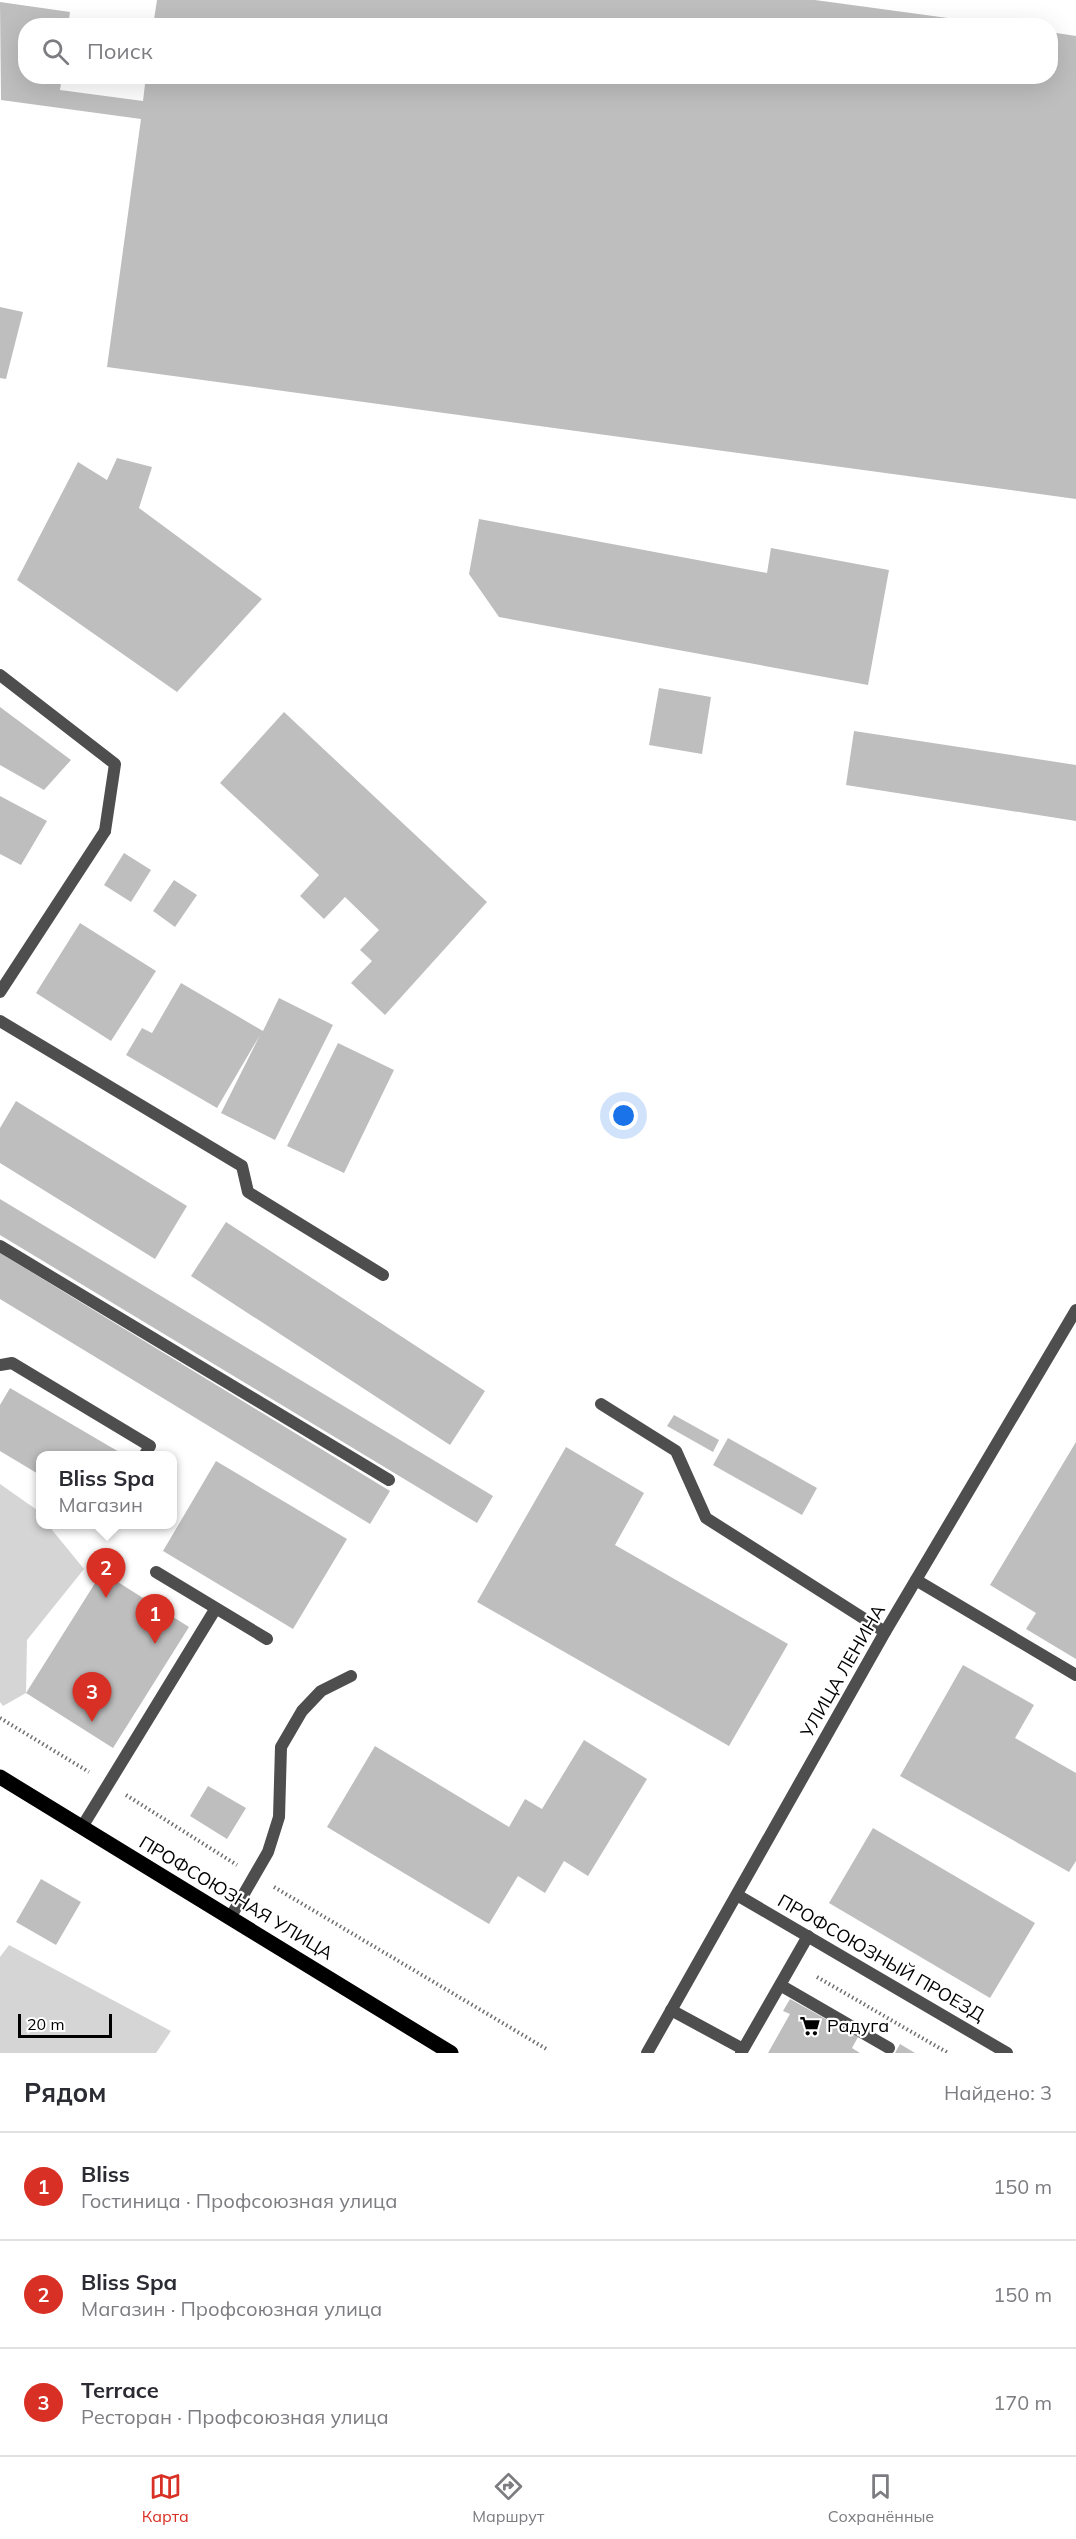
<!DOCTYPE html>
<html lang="ru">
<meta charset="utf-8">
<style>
:root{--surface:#fff;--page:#f7f7f7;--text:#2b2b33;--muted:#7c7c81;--line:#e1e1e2;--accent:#d93025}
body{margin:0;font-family:Mulish,sans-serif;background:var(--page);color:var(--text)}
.scale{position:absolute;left:18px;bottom:15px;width:94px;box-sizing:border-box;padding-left:6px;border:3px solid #000;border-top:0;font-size:16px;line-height:21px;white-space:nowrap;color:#000;-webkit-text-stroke:4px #fff;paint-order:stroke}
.you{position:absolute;left:624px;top:1116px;width:21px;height:21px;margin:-15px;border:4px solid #fff;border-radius:50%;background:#1a73e8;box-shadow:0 0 0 9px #1a73e833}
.badge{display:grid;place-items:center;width:39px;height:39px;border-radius:50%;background:var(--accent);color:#fff;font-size:20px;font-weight:700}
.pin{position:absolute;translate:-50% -50px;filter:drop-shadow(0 2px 3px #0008)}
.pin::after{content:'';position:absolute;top:32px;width:21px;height:18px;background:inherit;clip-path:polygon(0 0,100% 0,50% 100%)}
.popup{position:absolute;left:36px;top:1451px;width:141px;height:78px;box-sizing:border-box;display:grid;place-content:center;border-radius:12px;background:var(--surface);filter:drop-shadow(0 2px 4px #0005);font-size:20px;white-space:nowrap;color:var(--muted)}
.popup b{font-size:22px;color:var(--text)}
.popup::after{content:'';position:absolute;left:50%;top:100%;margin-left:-12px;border:12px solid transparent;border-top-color:var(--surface)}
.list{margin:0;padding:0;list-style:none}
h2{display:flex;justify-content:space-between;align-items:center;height:78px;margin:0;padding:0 24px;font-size:26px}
h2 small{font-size:20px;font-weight:400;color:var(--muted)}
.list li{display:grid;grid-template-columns:39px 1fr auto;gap:18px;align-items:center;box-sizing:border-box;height:108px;padding:0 24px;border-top:2px solid var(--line)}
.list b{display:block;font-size:22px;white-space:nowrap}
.list p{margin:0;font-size:20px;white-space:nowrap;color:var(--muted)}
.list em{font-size:20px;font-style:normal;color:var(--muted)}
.icon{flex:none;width:33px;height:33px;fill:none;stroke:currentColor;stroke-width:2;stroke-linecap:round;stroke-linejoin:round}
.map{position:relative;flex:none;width:1076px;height:2053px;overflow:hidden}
.search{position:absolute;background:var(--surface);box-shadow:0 6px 24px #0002;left:18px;right:18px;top:18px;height:66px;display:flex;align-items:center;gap:15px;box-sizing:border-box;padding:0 21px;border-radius:24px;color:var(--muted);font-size:22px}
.sheet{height:402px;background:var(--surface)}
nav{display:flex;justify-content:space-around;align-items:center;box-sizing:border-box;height:84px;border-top:2px solid var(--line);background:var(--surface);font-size:16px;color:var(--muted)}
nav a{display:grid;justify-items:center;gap:3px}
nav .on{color:var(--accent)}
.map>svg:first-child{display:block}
.green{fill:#d5d5d5}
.building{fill:#bebebe}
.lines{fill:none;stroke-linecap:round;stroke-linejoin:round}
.path{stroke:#707070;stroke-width:4;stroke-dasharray:1.5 3;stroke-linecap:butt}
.service{stroke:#4e4e4e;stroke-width:12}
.minor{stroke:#4e4e4e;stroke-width:12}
.primary{stroke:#000;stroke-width:15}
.labels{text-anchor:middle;stroke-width:4.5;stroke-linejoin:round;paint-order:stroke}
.street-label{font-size:18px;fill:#000;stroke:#fff}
.poi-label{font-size:18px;fill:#000;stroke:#fff;text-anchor:start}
</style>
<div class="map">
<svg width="1076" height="2053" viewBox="0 0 1076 2053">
<rect width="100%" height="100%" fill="#fff"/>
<path class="green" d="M0,1484L37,1510L40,1514V1524L48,1525L84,1569L27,1640L26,1693L3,1706L0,1702Z
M9,1945L171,2031L156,2053H0V1957Z"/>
<path class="building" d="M157,0H815L992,24L153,26Z
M0,2L70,12L68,26H26V76H62L60,90L143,101L146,76H1050V32L1076,36V499L107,367L141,119L1,100Z
M0,307L23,312L6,379L0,378Z
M117,458L152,467L139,508L262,599L177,692L17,580L78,462L107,480Z
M479,519L767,573L771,548L889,570L868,685L499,617L469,574Z
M659,688L711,697L702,754L649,745Z
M0,707L71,760L44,790L0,765Z
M284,712L487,902L385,1015L351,983L372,961L360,950L379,930L345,897L324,919L300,896L319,875L220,783Z
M854,731L1076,765V821L846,785Z
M0,796L47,821L21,865L0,854Z
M124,853L151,870L131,902L104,885Z
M174,880L197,895L175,927L153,911Z
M80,923L156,971L111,1041L36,993Z
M181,983L263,1031L279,998L333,1025L275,1140L221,1113L260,1035L217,1108L126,1055L142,1028L152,1033Z
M338,1043L394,1070L344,1173L287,1146Z
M16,1101L187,1206L155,1259L0,1163V1128Z
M0,1199L493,1496L477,1523L0,1235Z
M226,1222L485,1391L450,1445L191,1276Z
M0,1253L390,1491L370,1524L0,1299Z
M10,1388L126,1456H40V1475L0,1451V1405Z
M674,1415L719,1440L713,1452L667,1426Z
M728,1438L817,1488L802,1515L713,1465Z
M1076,1442V1659L1026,1629L1036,1613L990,1585Z
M566,1447L644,1493L615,1545L788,1644L729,1746L477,1602Z
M216,1461L347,1539L293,1629L163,1551Z
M102,1572L189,1627L113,1748L26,1693Z
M963,1665L1034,1705L1015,1738L1076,1773V1861L1069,1872L900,1776Z
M584,1740L647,1779L588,1876L564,1861L545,1893L518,1876L489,1924L327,1827L375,1746L509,1827L525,1799L542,1809Z
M208,1786L246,1808L227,1839L190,1816Z
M873,1828L1035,1923L990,1998L829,1903Z
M41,1879L81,1902L56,1945L16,1922Z
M790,1999L858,2037L852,2048L860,2053H768L790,2014L783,2011Z
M900,2044L915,2053H895Z"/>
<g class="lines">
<path class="path" d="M0,1718L89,1772
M126,1795L237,1865
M274,1887L548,2050
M817,1977L948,2053"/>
<path class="service" d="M0,675L115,764L105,831
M0,1021L242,1166L248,1192L383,1275
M0,1246L389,1480
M0,1365L12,1363L150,1446L144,1456
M601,1404L676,1451L706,1518L885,1632
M156,1572L267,1639
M916,1580L1076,1675
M82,1827L216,1608
M230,1918L268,1852L279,1817L281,1747L302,1711L321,1691L351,1676
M780,1985L889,2048
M671,2010L743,2049
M741,2053L808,1936"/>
<path class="minor" d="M0,992L105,831
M737,1895L1007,2053
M647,2053L885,1632L1076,1310"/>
<path class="primary" d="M0,1777L451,2053"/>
</g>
<defs>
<g id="supermarket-bare" transform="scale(1.62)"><path d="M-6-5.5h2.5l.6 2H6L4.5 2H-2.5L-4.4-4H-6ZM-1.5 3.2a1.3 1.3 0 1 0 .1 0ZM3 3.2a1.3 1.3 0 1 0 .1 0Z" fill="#000" stroke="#fff" stroke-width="2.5" paint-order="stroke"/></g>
</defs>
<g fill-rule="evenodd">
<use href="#supermarket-bare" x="810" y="2026"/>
</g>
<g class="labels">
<g class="street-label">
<text transform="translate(843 1671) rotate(-60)" y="6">УЛИЦА ЛЕНИНА</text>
<text transform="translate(236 1898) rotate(31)" y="6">ПРОФСОЮЗНАЯ УЛИЦА</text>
<text transform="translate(881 1958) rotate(30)" y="6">ПРОФСОЮЗНЫЙ ПРОЕЗД</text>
</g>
<g class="poi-label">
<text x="827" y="2032">Радуга</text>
</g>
</g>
</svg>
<div class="scale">20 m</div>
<div class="you"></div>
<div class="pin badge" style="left:155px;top:1644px">1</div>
<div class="pin badge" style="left:106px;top:1598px">2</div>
<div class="popup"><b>Bliss Spa</b>Магазин</div>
<div class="pin badge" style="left:92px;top:1722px">3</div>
<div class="search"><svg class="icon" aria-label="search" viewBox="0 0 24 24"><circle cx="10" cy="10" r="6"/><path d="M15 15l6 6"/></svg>Поиск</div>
</div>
<section class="sheet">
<h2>Рядом<small>Найдено: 3</small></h2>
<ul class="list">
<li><span class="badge">1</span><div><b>Bliss</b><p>Гостиница · Профсоюзная улица</p></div><em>150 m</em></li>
<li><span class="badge">2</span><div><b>Bliss Spa</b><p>Магазин · Профсоюзная улица</p></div><em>150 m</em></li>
<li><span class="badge">3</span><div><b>Terrace</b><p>Ресторан · Профсоюзная улица</p></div><em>170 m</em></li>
</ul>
</section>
<nav>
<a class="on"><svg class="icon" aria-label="map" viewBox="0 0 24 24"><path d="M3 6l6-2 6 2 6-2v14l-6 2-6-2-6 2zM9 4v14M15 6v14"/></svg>Карта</a>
<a><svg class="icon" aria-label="directions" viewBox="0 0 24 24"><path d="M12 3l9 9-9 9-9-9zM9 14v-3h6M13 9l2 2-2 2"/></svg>Маршрут</a>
<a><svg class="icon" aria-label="saved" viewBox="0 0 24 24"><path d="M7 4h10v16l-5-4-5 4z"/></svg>Сохранённые</a>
</nav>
